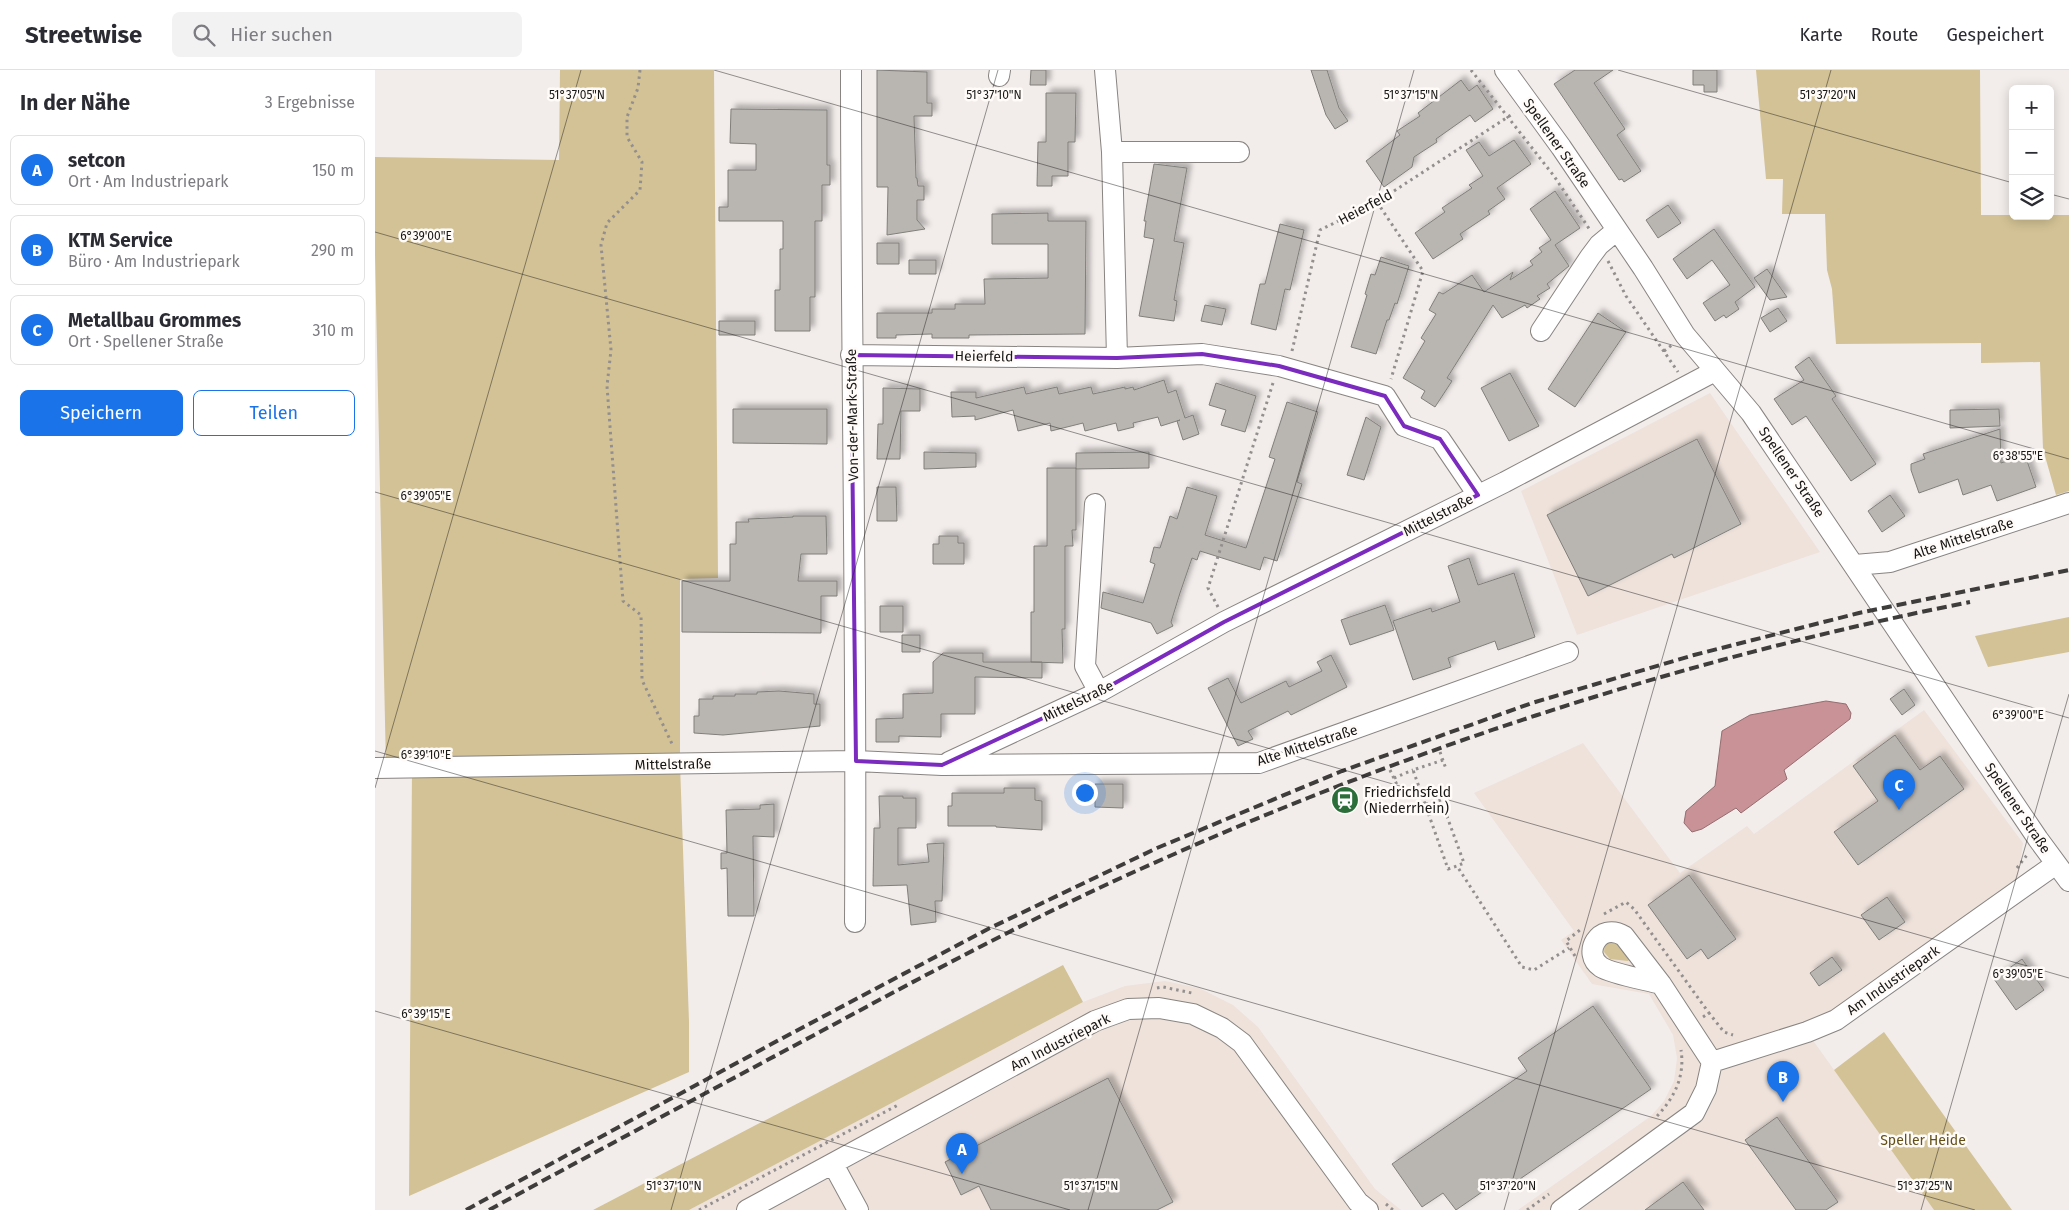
<!DOCTYPE html>
<html lang="de">
<meta charset="utf-8">
<style>
:root{--surface:#fff;--page:#f2f2f3;--text:#2b2b33;--muted:#7c7c81;--line:#e1e1e2;--accent:#1a73e8}
body{margin:0;font-family:"Fira Sans",sans-serif;background:var(--page);color:var(--text)}
.controls{position:absolute;right:15px;top:15px;display:grid;overflow:hidden;border-radius:8px;box-shadow:0 2px 12px #0003}
.controls button{width:45px;height:45px;display:grid;place-items:center;padding:0;border:0;border-bottom:1px solid var(--line);background:var(--surface);color:var(--text);font:25px sans-serif}
.you{position:absolute;left:709px;top:722px;width:18px;height:18px;margin:-12px;border:4px solid #fff;border-radius:50%;background:#1a73e8;box-shadow:0 0 0 8px #1a73e833}
.badge{display:grid;place-items:center;width:32px;height:32px;border-radius:50%;background:var(--accent);color:#fff;font-size:16px;font-weight:700}
.pin{position:absolute;translate:-50% -41px;filter:drop-shadow(0 1px 2px #0008)}
.pin::after{content:'';position:absolute;top:26px;width:18px;height:15px;background:inherit;clip-path:polygon(0 0,100% 0,50% 100%)}
.list{margin:0;padding:0;list-style:none}
h2{display:flex;justify-content:space-between;align-items:center;height:65px;margin:0;padding:0 20px;font-size:21px}
h2 small{font-size:16px;font-weight:400;color:var(--muted)}
.list li{display:grid;grid-template-columns:32px 1fr auto;gap:15px;align-items:center;box-sizing:border-box;height:70px;margin:0 10px 10px;padding:0 10px;border:1px solid var(--line);border-radius:8px}
.list b{display:block;font-size:19px;white-space:nowrap}
.list p{margin:0;font-size:16px;white-space:nowrap;color:var(--muted)}
.list em{font-size:16px;font-style:normal;color:var(--muted)}
.actions{display:flex;gap:10px;padding:15px 20px}
.actions a{flex:1;padding:11px 0;border:1px solid var(--accent);border-radius:8px;text-align:center;font-size:18px;color:var(--accent)}
.actions .main{background:var(--accent);color:#fff}
.icon{flex:none;width:28px;height:28px;fill:none;stroke:currentColor;stroke-width:2;stroke-linecap:round;stroke-linejoin:round}
.map{position:relative;flex:none;width:1694px;height:1140px;overflow:hidden}
header{display:flex;align-items:center;gap:30px;box-sizing:border-box;height:70px;padding:0 25px;background:var(--surface);border-bottom:1px solid var(--line)}
header strong{font-size:24px}
nav{display:flex;gap:28px;margin-inline-start:auto;font-size:18px}
.search{width:350px;height:45px;background:var(--page);display:flex;align-items:center;gap:12px;box-sizing:border-box;padding:0 18px;border-radius:8px;color:var(--muted);font-size:19px}
main{display:flex}
aside{flex:1;background:var(--surface)}
.map>svg:first-child{display:block}
.built{fill:#eee2db}
.green{fill:#d3c295}
.water{fill:#c99296;stroke:#946d70}
.building{fill:#b9b6b2;stroke:#817f7b;filter:url(#shadow)}
.lines{fill:none;stroke-linecap:round;stroke-linejoin:round}
.minor-casing{stroke:#888481;stroke-width:22}
.path{stroke:#938f8e;stroke-width:3;stroke-dasharray:2.5 4;stroke-linecap:butt}
.minor{stroke:#fff;stroke-width:20}
.rail{stroke:#3f3d3c;stroke-width:4;stroke-dasharray:10 5;stroke-linecap:butt}
.marked{fill:none;stroke:#7b2cbf;stroke-width:4;stroke-linejoin:round}
.ticks{fill:none;stroke:#191716;stroke-width:1;stroke-opacity:0.45}
.labels{text-anchor:middle;stroke-width:5;stroke-linejoin:round;paint-order:stroke}
.street-label{font-size:14px;fill:#191716;stroke:#fffbf9}
.poi-label{font-size:14px;fill:#191716;stroke:#fffbf9;text-anchor:start}
.park-label{font-size:14px;fill:#635018;stroke:#fffbf9}
.ticks-label{font-size:12px;text-anchor:middle;fill:#191716;stroke:#fffbf9;stroke-width:5;stroke-linejoin:round;paint-order:stroke}
</style>
<header>
<strong>Streetwise</strong>
<div class="search"><svg class="icon" aria-label="search" viewBox="0 0 24 24"><circle cx="10" cy="10" r="6"/><path d="M15 15l6 6"/></svg>Hier suchen</div>
<nav><a>Karte</a><a>Route</a><a>Gespeichert</a></nav>
</header>
<main>
<aside>
<h2>In der Nähe<small>3 Ergebnisse</small></h2>
<ul class="list">
<li><span class="badge">A</span><div><b>setcon</b><p>Ort · Am Industriepark</p></div><em>150 m</em></li>
<li><span class="badge">B</span><div><b>KTM Service</b><p>Büro · Am Industriepark</p></div><em>290 m</em></li>
<li><span class="badge">C</span><div><b>Metallbau Grommes</b><p>Ort · Spellener Straße</p></div><em>310 m</em></li>
</ul>
<div class="actions"><a class="main">Speichern</a><a>Teilen</a></div>
</aside>
<div class="map">
<svg width="1694" height="1140" viewBox="0 0 1694 1140">
<defs>
<filter id="shadow"><feDropShadow dx="4.5" dy="-4.5" stdDeviation="2.5" flood-color="#0004"/></filter>
</defs>
<rect width="100%" height="100%" fill="#f2edeb"/>
<path class="built" d="M1335,323L1445,482L1202,565L1146,421Z
M1549,640L1648,773L1643,807L1432,962L1559,1140H1143L1276,1046L1289,1031L1299,1011L1302,988L1298,965L1274,924L1217,914L1186,870L1199,861L1099,723L1208,673L1305,803L1372,756L1379,764Z
M790,911L824,918L858,935L883,957L1000,1119L1026,1140H314L708,932L750,916Z"/>
<path class="green" d="M185,0H339L343,508L305,509V694L314,952V1002L34,1126L37,698H11L0,185V87L184,90Z
M1381,0H1605L1606,145H1694V421L1681,425L1668,379L1665,292L1606,293V273L1461,274L1457,219L1452,200L1450,144H1407L1408,109H1391Z
M1694,547V582L1613,597L1600,566Z
M1240,870L1255,889L1253,891L1235,889L1229,882L1230,873Z
M688,895L708,932L314,1140H218Z
M1509,962L1637,1140H1559L1459,1000Z"/>
<path class="water" d="M1451,631L1471,634L1476,643L1475,649L1409,700L1412,709L1366,743L1361,738L1327,759L1317,762L1309,753L1311,741L1340,716L1347,661L1375,645Z"/>
<path class="building" d="M502,0L552,2V33H557V46H539L541,108H542L543,116H549V130H542V150L550,159L512,165L513,117H502Z
M656,0H671V15H655Z
M936,0H952L964,38L973,51L960,59L951,45Z
M1200,0H1238L1219,13L1250,59L1242,65L1266,101L1249,112L1247,109L1244,110L1179,14Z
M1318,0H1342V22H1329V15H1318Z
M1086,10L1094,21L1102,15L1118,39L1100,52L1095,45L1061,69L1062,72L1039,87L1037,97L1009,117L991,91L1025,65L1022,61L1045,46L1043,43Z
M671,23H701L700,72H693V106H677V116H662L663,72H671Z
M356,39L452,40V95H455V115H447V151H440V227H435V261H400V220H405V179H408V151H344V137H353V100H381V74L355,73Z
M1139,70L1156,94L1122,118L1130,129L1113,141L1115,144L1085,164L1088,169L1058,189L1040,163L1070,142L1067,138L1097,118L1094,115L1108,106L1091,80L1104,72L1114,86Z
M779,94L812,98L799,171L809,173L799,230L802,231L799,251L764,246L779,169L769,167L771,151H769Z
M1180,121L1205,158L1180,175L1194,196L1172,214L1175,218L1162,226L1165,229L1152,238L1150,235L1127,248L1118,235L1072,308L1077,311L1060,337L1046,328L1050,321L1028,308L1050,271L1046,268L1061,244L1054,240L1064,222L1068,224L1097,205L1109,222L1138,202L1135,210L1158,195L1155,191L1167,182L1164,178L1176,170L1155,139Z
M1293,135L1306,153L1283,168L1271,150Z
M673,143V151H711L710,264L594,265V268H557V264L521,265V268H502V243H557V239H580V234H610L609,209L673,208V174H617V144Z
M905,154L929,160L915,220L910,219L901,260L876,254L885,214H890Z
M1339,159L1380,217L1360,232L1364,239L1351,248L1349,245L1340,251L1328,233L1355,215L1337,190L1312,209L1298,189Z
M502,173H524V194H502Z
M1006,187L1034,196L1022,234L1020,233L1014,250H1012L1001,284L976,277L992,225L990,224L996,204L1000,205Z
M534,190H561V204H534Z
M1392,199L1412,227L1395,230L1379,208Z
M830,235L851,239L847,255L826,251Z
M1403,238L1412,251L1395,262L1386,248Z
M1223,243L1251,262L1200,337L1173,319Z
M344,251H380V265H344Z
M1434,287L1461,326L1457,329L1501,394L1476,411L1431,346L1417,355L1399,329L1429,310L1420,297Z
M1135,303L1164,356L1134,371L1106,318Z
M789,310L793,323L801,320L810,348L818,345L824,364L808,370L802,351L805,350L786,356L783,347L758,353L759,357L743,361L741,353L710,361L708,353L676,361L675,353L643,361L638,340L600,350V346L577,347L576,322H601V328L649,317L651,324L682,317L684,324L716,317L718,324L750,317V319L758,317L759,320Z
M841,313L881,326L870,362L846,355L851,340L834,335Z
M508,318L545,319V341H526L525,389H502L503,354H508Z
M912,332L943,342L922,412L927,414L902,491L889,487L885,500L825,481L822,490L817,488L805,523L796,552L798,556L782,564L776,553L726,538L728,522L768,533L780,494L775,492L779,477L785,478L795,446L802,449L812,417L842,426L830,465L871,478L900,389L894,387Z
M358,339H452V374L358,373Z
M1624,339L1625,356L1575,358V340Z
M991,347L1006,357L989,410L972,405Z
M1625,359L1626,393L1650,385L1661,417L1622,431L1616,415L1588,425L1583,409L1544,423L1536,400V394L1550,389L1548,384Z
M1322,369L1366,454L1299,488L1297,484L1213,526L1172,445Z
M549,382L601,383V397L549,399Z
M774,382V398L701,399V383Z
M672,398H701V460H697L698,476H690V559H687L688,593L656,592V542H659V476H672Z
M502,417H521L522,451H502Z
M1515,425L1530,446L1507,462L1493,441Z
M418,446H451L452,484H426L423,511H462V526H446V563L307,562V511H355V474H361V452H374L373,449L418,447Z
M564,466H583V473H589V494H558V474H564Z
M1094,488L1103,515L1139,503L1160,567L1123,580L1120,571L1101,578L1073,588L1076,597L1038,610L1018,551L1056,538L1057,542L1085,532L1073,496Z
M1010,535L1019,560L975,575L966,550Z
M505,536H528V562H505Z
M527,565H545V582H527Z
M568,583H608V592H667V608L600,607V644H566V667L524,666V672H501V649L528,648V624L558,623V592Z
M956,585L972,617L916,645L913,641L873,661L878,669L863,676L833,618L853,608L866,633L911,611L914,617L947,601L942,592Z
M1529,619L1540,635L1527,645L1515,629Z
M404,621L439,624V634H445V656L348,665L319,663V646H324V629H338V626H360V624H382V622Z
M1520,665L1545,700L1565,686L1589,719L1483,795L1459,762L1503,731L1478,696Z
M720,714H748V738L720,737Z
M629,718H660V730L667,731V760L621,757V756H573V736H577V723H629Z
M504,726H528V728H541V758H523V795L554,792L552,774L569,773L567,831H560L561,852L536,855L532,815L498,816L499,758H505Z
M399,734V767L378,766L379,846H353L352,798L346,799V783H352L351,740L385,739V735Z
M1314,805L1361,869L1333,889L1326,879L1312,889L1273,835Z
M1512,827L1530,852L1504,870L1486,845Z
M1457,887L1467,900L1444,916L1435,903Z
M1647,889L1669,920L1641,940L1619,909Z
M1218,936L1276,1019L1126,1122L1120,1113L1081,1140L1068,1123L1047,1137L1017,1094L1152,1001L1143,988Z
M733,1008L798,1132L782,1140H616L604,1116L586,1125L570,1092Z
M1402,1047L1463,1132L1451,1140H1421L1370,1070Z
M1308,1112L1329,1140H1270Z"/>
<g class="lines">
<g class="minor-casing">
<path id="minor" d="M476,0C476,284 482,568 480,852
M730,0L737,82L742,288
M1130,0L1186,77L1268,198L1310,265L1376,343L1663,769L1694,811
M624,6L625,0
M737,82H864
M1166,261L1215,187L1224,175L1242,160
M476,285L742,288L827,284L904,296L1010,326L1029,356L1065,369L1103,425
M720,434L710,596L724,622
M1480,495L1515,492L1694,433
M574,692L724,622L849,552L1130,412L1340,301
M0,698L481,691L567,695L884,693L1193,582
M1337,992L1432,962L1461,950L1681,794
M458,1094L483,1140
M372,1140L720,951L753,939L784,938L818,944L847,958L867,973L983,1132L993,1140
M1186,1140L1319,1043L1331,1019L1337,992L1286,914L1249,866C1224,851 1206,884 1226,897C1237,904 1272,910 1286,914"/>
</g>
<path class="path" d="M265,0L263,18L252,47V67L267,92L265,120L232,153L226,175L236,280L232,316L248,531L266,545L267,610L298,676
M1096,0L1179,106L1215,160
M1002,132L1048,201L1016,309
M1233,191L1251,226L1303,302
M917,281L945,160L1002,132L1139,43
M1289,281L1297,275
M843,537L833,518L898,313
M1065,682L1071,699
M1068,690L1038,700L1073,799L1082,796L1147,897L1159,900L1194,878
M1015,700L1023,717
M1019,708L1038,700
M1051,734L1066,730L1089,793L1082,796
M1642,798L1652,785
M1229,844L1251,832L1259,839L1334,943
M1200,886L1191,871L1205,860
M782,918L788,917L817,923
M1328,947L1334,943L1349,962L1358,965
M1282,1046C1300,1027 1310,1006 1306,980
M1011,1134L1018,1140
M324,1140L525,1034
M1152,1140L1174,1124"/>
<use href="#minor" class="minor"/>
<path class="rail" d="M91,1140L404,970L613,859L782,778L967,701L1157,633L1319,585L1484,543L1694,500
M114,1140C228,1078 342,1017 456,956C565,897 674,839 788,789C1046,674 1317,587 1595,532"/>
</g>
<path class="marked" d="M827,284L904,296L1010,326L1029,356L1065,369L1103,425L849,552L724,622L567,695L481,691L476,285L742,288Z"/>
<path class="ticks" d="M339,0L1694,389M1243,0L1638,113M1675,124L1694,129M0,162L1694,648M0,422L1694,908M0,681L1600,1140M0,718L206,0M0,941L695,1140M296,1140L623,0M713,1140L1039,0M1129,1140L1456,0M1546,1140L1694,624"/>
<defs>
<g id="station-disc" transform="scale(1.4375)"><circle r="9.5" fill="#2b6e39" stroke="#fffbf9"/><path d="M-3-6H3Q5-6 5-4V2Q5 4 3 4L4.5 6H3L1.5 4h-3L-3 6H-4.5L-3 4Q-5 4-5 2V-4Q-5-6-3-6ZM-3.5-4v3h7v-3ZM-3.5 1v1.5H-2V1ZM2 1v1.5H3.5V1Z" fill="#fff"/></g>
</defs>
<g fill-rule="evenodd">
<use href="#station-disc" x="970" y="730"/>
</g>
<g class="labels">
<g class="street-label">
<text transform="translate(1182 73) rotate(55)" y="5">Spellener Straße</text>
<text transform="translate(990 137) rotate(-28)" y="5">Heierfeld</text>
<text transform="translate(609 286) rotate(1)" y="5">Heierfeld</text>
<text transform="translate(477 345) rotate(-91)" y="5">Von-der-Mark-Straße</text>
<text transform="translate(1417 402) rotate(56)" y="5">Spellener Straße</text>
<text transform="translate(1063 445) rotate(-27)" y="5">Mittelstraße</text>
<text transform="translate(1588 468) rotate(-18)" y="5">Alte Mittelstraße</text>
<text transform="translate(703 631) rotate(-26)" y="5">Mittelstraße</text>
<text transform="translate(932 675) rotate(-18)" y="5">Alte Mittelstraße</text>
<text transform="translate(298 694) rotate(-1)" y="5">Mittelstraße</text>
<text transform="translate(1643 738) rotate(56)" y="5">Spellener Straße</text>
<text transform="translate(1518 910) rotate(-35)" y="5">Am Industriepark</text>
<text transform="translate(685 972) rotate(-27)" y="5">Am Industriepark</text>
</g>
<g class="poi-label">
<text x="989" y="727">Friedrichsfeld<tspan x="989" dy="16">(Niederrhein)</tspan></text>
</g>
<g class="park-label">
<text x="1548" y="1075">Speller Heide</text>
</g>
</g>
<g class="ticks-label">
<text x="202" y="29">51°37'05"N</text>
<text x="619" y="29">51°37'10"N</text>
<text x="1036" y="29">51°37'15"N</text>
<text x="1453" y="29">51°37'20"N</text>
<text x="51" y="170">6°39'00"E</text>
<text x="1643" y="390">6°38'55"E</text>
<text x="51" y="430">6°39'05"E</text>
<text x="1643" y="649">6°39'00"E</text>
<text x="51" y="689">6°39'10"E</text>
<text x="1643" y="908">6°39'05"E</text>
<text x="51" y="948">6°39'15"E</text>
<text x="299" y="1120">51°37'10"N</text>
<text x="716" y="1120">51°37'15"N</text>
<text x="1133" y="1120">51°37'20"N</text>
<text x="1550" y="1120">51°37'25"N</text>
</g>
</svg>
<div class="controls">
<button>+</button>
<button>−</button>
<button><svg class="icon" aria-label="layers" viewBox="0 0 24 24"><path d="M12 4l9 5-9 5-9-5zM3 14l9 5 9-5"/></svg></button>
</div>
<div class="you"></div>
<div class="pin badge" style="left:587px;top:1104px">A</div>
<div class="pin badge" style="left:1408px;top:1032px">B</div>
<div class="pin badge" style="left:1524px;top:740px">C</div>
</div>
</main>
